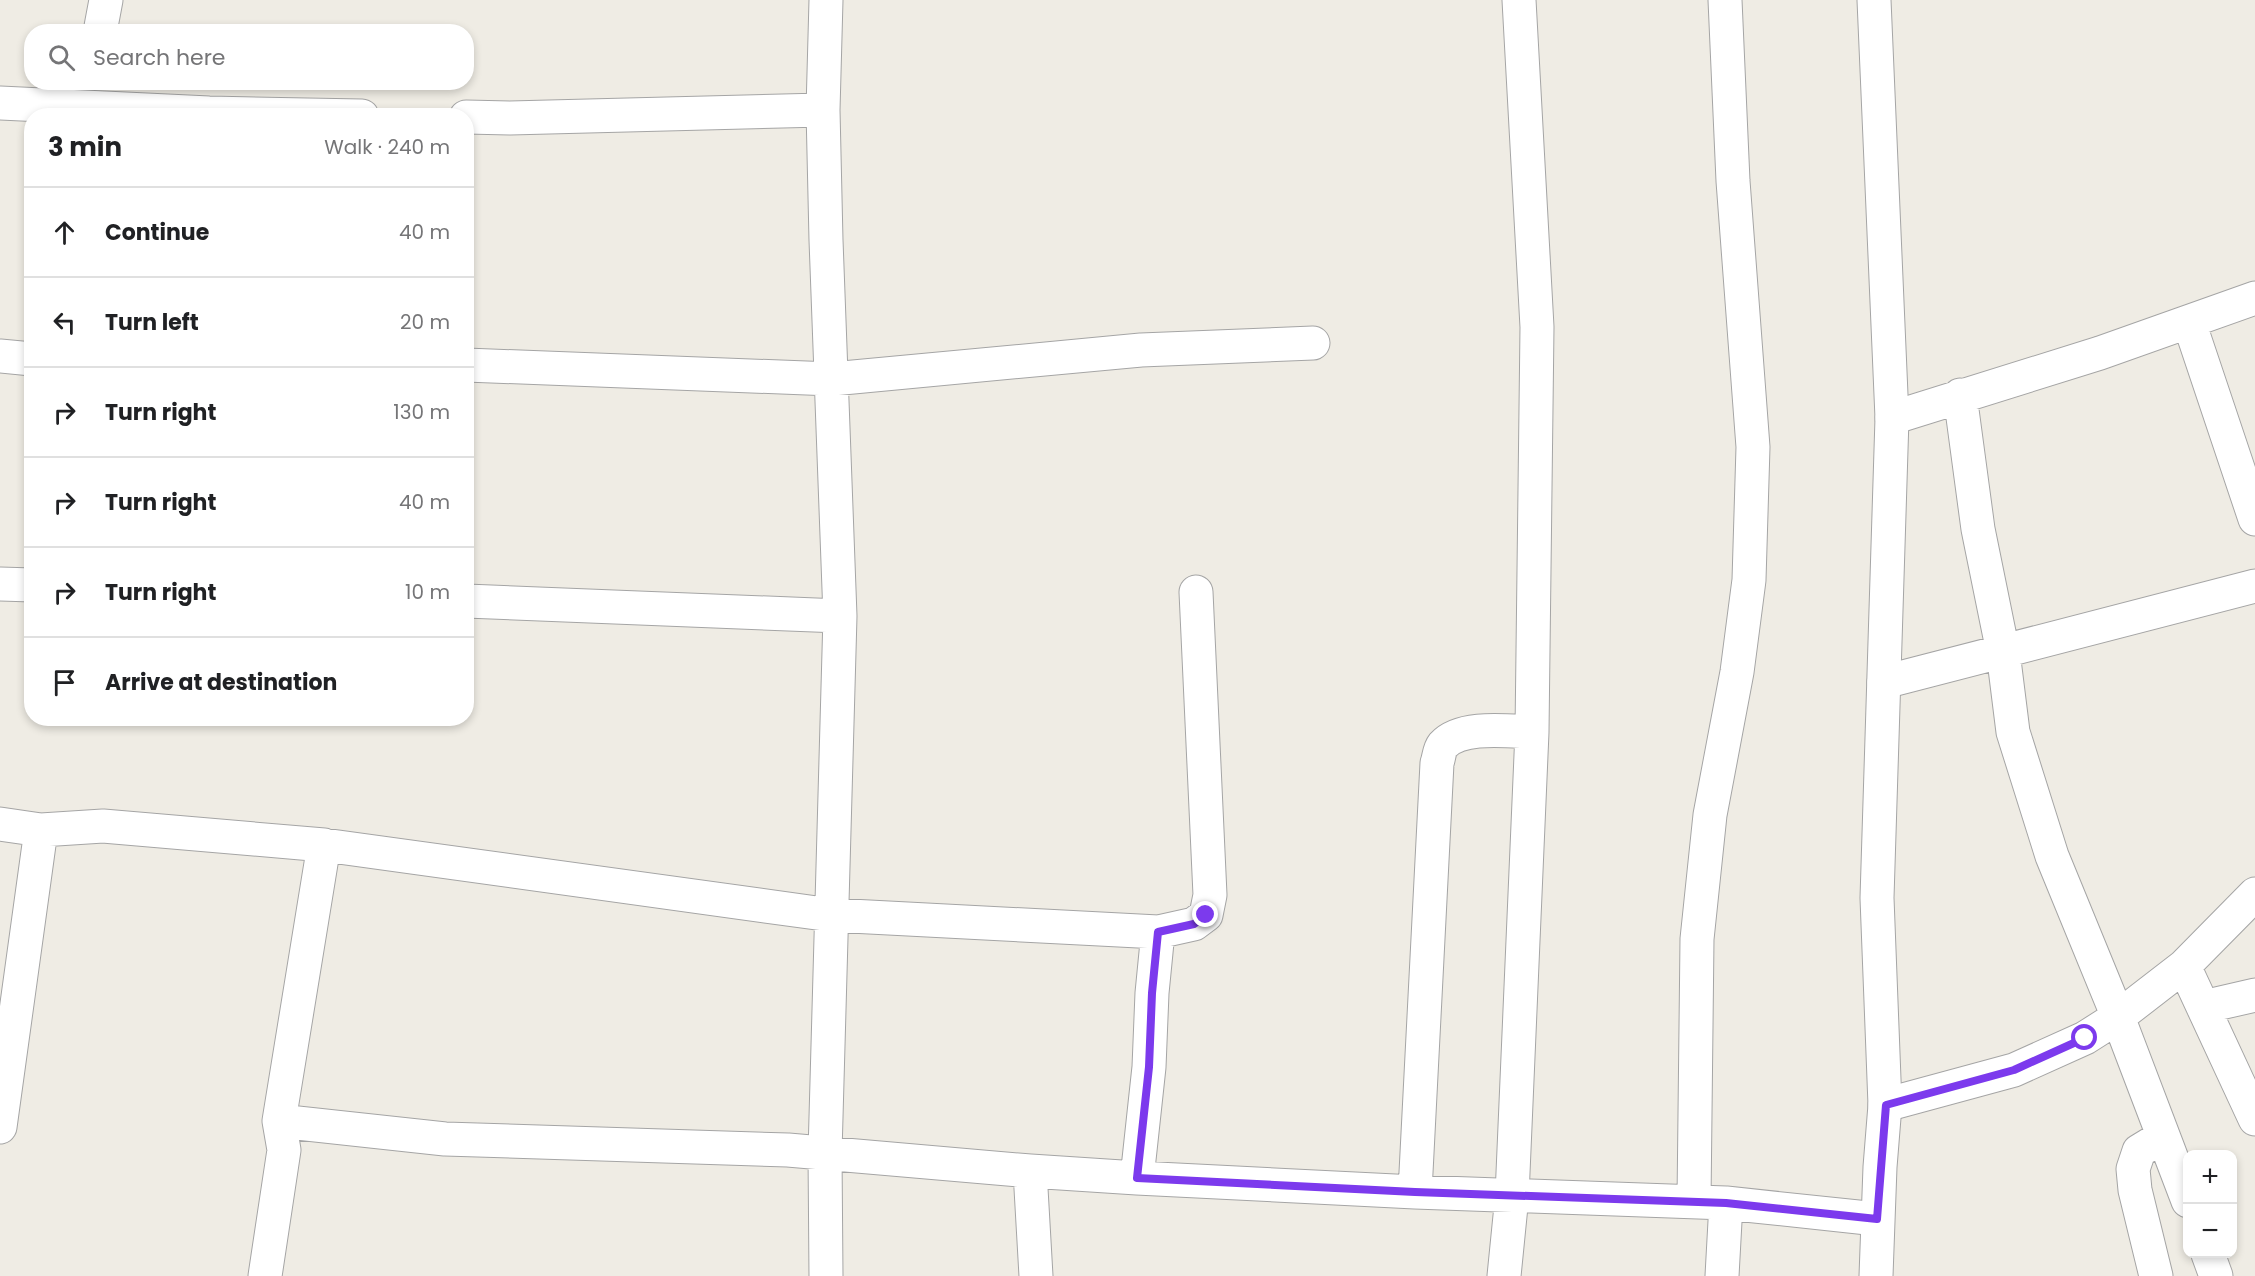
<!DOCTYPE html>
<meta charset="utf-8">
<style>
:root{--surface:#fff;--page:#f6f6f6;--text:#202124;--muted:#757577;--line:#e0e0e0}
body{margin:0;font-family:Poppins,sans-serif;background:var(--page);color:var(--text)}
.controls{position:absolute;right:18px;bottom:18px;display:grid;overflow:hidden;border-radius:12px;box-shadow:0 3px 9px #0003}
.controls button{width:54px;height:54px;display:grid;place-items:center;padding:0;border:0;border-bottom:2px solid var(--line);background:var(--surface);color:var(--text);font:30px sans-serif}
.stop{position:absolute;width:18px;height:18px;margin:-14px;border:4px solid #7c3aed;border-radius:50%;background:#fff}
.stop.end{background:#7c3aed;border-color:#fff;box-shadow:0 2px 6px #0008}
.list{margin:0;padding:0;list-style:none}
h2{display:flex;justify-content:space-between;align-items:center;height:78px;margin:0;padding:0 24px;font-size:26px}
h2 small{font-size:20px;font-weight:400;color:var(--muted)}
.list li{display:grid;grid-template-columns:39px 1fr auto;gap:18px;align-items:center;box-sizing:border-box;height:90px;padding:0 24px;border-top:2px solid var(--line)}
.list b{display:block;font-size:22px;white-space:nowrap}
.list em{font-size:20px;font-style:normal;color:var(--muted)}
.icon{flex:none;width:33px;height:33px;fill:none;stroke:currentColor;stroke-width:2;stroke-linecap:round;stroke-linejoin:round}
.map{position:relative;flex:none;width:2255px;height:1276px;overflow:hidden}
.search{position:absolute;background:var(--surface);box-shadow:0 3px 9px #0003;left:24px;top:24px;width:450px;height:66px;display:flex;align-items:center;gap:15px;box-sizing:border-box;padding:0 21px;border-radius:24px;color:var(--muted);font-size:22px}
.panel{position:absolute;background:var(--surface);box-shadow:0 3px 9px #0003;left:24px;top:108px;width:450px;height:618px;border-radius:24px}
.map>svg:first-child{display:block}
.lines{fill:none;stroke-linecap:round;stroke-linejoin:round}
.minor-casing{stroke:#a5a5a5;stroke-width:35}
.tertiary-casing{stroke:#a5a5a5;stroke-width:35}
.minor{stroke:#fff;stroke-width:33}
.tertiary{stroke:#fff;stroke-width:33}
.route{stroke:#7c3aed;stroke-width:8}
</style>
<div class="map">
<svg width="2255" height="1276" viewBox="0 0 2255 1276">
<rect width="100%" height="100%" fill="#efece4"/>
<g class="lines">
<g class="minor-casing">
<path id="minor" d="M100,32L106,0
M0,103L209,113L362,116
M466,117L510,118L823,110
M2189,322L2255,519
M0,356L32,359
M466,365L832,379L1141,350L1313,343
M1960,395L1978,529L2003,652L2013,732L2052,856L2118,1017L2188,1201
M1892,418L2100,353L2255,298
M0,584L32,585
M466,601L840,616
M1884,682L2255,586
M0,824L41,830L103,826L324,845L279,1121L284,1150L265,1276
M324,845L831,915L1158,932L1194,924L1206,915L1210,895L1196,592
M2184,966L2255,1119
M2203,1007L2255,995
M1885,1105L2014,1070L2085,1038L2118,1017L2184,966L2255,894
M279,1121L445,1139L788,1150L1030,1171L1137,1178L1415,1192L1726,1203L1877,1219
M0,1127L41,830
M1030,1171L1036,1276
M1137,1178L1149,1067L1152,993L1158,932
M1415,1192L1437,763C1439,758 1439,750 1443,745C1461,725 1507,731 1532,732
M1694,1201L1697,939L1710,815L1737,672L1749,580L1753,447L1733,181L1725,0
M2208,1254L2216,1276
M826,1276L825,1153L840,616L826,240L823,110L826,0
M1504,1276L1512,1196L1532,732L1537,327L1519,0
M1722,1276L1726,1203
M2156,1276L2135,1190L2133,1169L2139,1151L2162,1137"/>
</g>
<g class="tertiary-casing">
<path id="tertiary" d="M1874,0L1892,418L1877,898L1885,1105L1880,1167L1876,1276"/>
</g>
<use href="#minor" class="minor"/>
<use href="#tertiary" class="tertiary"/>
</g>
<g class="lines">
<path class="route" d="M1206,915L1194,924L1158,932L1152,993L1149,1067L1137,1178L1415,1192L1726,1203L1877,1219L1886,1105L2014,1070L2085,1038"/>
</g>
</svg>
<div class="controls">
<button>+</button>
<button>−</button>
</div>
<div class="stop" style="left:2085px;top:1038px"></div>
<div class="stop end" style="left:1206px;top:915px"></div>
<div class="search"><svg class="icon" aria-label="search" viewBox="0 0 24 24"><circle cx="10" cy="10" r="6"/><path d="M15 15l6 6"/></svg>Search here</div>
<section class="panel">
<h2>3 min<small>Walk · 240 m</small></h2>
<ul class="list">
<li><svg class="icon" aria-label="ahead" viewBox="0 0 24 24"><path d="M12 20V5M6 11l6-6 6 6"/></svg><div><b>Continue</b></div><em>40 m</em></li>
<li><svg class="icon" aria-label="left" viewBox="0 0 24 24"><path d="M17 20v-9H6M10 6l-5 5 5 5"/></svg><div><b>Turn left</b></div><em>20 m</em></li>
<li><svg class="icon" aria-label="right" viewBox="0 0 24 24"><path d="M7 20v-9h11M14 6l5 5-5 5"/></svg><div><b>Turn right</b></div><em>130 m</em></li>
<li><svg class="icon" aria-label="right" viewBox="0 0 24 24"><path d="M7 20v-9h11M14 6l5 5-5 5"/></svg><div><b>Turn right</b></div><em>40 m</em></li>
<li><svg class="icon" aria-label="right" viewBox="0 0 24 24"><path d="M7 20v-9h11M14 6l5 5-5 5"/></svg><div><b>Turn right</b></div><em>10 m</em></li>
<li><svg class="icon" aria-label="arrive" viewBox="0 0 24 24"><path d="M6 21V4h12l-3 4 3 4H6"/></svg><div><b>Arrive at destination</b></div></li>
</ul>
</section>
</div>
